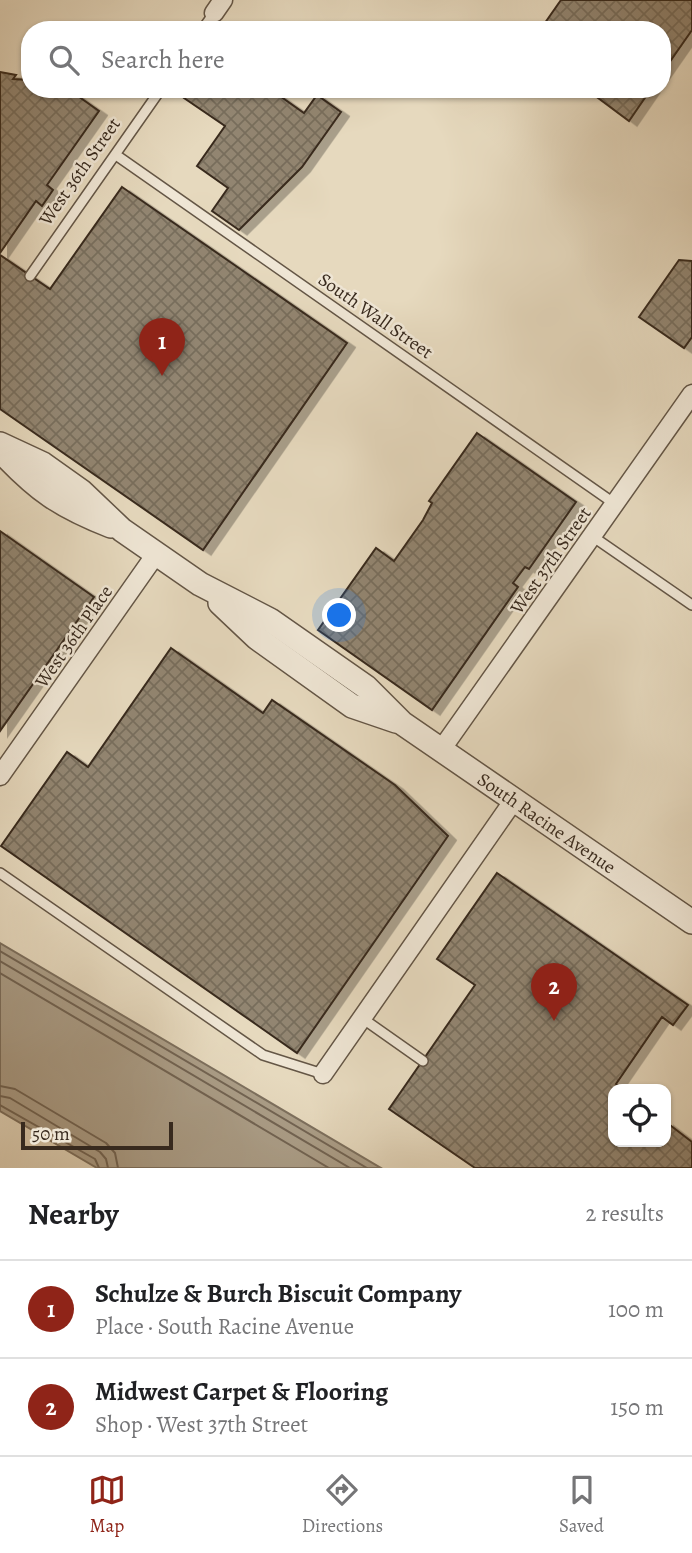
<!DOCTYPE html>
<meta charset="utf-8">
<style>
:root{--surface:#fff;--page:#f6f6f6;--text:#202124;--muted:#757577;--line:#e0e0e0;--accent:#8f2418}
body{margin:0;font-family:Alegreya,serif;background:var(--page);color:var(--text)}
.controls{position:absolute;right:21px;bottom:21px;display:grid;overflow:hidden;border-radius:14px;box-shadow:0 2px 5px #0004}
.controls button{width:63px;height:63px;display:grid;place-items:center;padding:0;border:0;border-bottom:2px solid var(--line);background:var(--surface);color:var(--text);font:35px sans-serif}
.scale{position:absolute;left:21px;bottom:18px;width:152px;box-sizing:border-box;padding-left:7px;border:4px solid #382a1e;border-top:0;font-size:19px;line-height:24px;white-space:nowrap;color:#382a1e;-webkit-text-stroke:5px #efe6d5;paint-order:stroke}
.you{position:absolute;left:340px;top:616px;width:24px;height:24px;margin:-18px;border:5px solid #fff;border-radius:50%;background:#1a73e8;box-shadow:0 0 0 10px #1a73e833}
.badge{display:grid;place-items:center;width:46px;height:46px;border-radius:50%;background:var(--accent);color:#fff;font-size:23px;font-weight:700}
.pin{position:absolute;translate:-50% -58px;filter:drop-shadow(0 2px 4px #0008)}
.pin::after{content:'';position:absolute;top:37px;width:24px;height:21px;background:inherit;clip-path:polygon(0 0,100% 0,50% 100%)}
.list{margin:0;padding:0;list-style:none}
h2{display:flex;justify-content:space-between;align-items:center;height:91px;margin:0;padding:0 28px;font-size:30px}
h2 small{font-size:23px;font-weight:400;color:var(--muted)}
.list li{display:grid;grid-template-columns:46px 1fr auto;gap:21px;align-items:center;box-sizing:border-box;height:98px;padding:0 28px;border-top:2px solid var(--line)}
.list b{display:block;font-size:26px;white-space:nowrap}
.list p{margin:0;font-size:23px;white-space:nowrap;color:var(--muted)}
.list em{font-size:23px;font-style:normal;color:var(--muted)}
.icon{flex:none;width:38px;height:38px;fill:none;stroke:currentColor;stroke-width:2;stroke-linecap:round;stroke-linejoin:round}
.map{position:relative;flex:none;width:692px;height:1168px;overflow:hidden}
.search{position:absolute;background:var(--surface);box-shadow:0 2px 5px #0004;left:21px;right:21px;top:21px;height:77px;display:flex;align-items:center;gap:18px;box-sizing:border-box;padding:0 24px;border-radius:28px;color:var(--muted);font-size:26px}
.sheet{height:287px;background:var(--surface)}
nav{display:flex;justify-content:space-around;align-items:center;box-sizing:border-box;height:98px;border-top:2px solid var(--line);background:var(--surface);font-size:19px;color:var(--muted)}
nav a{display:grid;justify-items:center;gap:4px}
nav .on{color:var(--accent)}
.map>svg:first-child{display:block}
.water{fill:#ab9e88;stroke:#7d705e;stroke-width:2}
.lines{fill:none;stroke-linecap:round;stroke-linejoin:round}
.shore{stroke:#726453;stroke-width:2}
.building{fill:url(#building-cross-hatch);stroke:#382a1e;stroke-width:2;filter:url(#shadow)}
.service-casing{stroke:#645646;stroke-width:12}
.minor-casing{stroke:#645646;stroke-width:21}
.tertiary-casing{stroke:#645646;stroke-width:26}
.service{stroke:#efe6d5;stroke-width:9}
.minor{stroke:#efe6d5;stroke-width:18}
.tertiary{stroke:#efe6d5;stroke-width:23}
.labels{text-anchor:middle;stroke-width:5;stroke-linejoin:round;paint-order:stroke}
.street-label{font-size:19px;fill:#382a1e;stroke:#efe6d5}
</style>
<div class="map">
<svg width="692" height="1168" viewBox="0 0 692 1168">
<defs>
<pattern id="building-cross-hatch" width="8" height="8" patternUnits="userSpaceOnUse" patternTransform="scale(1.75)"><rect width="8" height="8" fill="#928571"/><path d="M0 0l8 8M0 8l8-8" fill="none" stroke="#786d5c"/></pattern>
<filter id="shadow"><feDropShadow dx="8" dy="4.5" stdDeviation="0" flood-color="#0004"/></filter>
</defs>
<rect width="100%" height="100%" fill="#e6d9be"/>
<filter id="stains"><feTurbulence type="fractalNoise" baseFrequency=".00286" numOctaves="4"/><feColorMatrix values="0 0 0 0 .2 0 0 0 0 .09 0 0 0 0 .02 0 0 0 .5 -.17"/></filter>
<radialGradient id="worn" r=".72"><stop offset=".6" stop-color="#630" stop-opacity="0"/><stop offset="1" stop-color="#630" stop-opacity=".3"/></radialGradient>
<path class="water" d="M0,943L381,1168H97L0,1111Z"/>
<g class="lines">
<path class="shore" d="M0,951L367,1168
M0,961L350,1168
M0,973L329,1168
M0,1086L15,1089L106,1143L115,1153L118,1168
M0,1096L10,1098L100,1152L106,1159L108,1168
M0,1105L95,1159L99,1168"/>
</g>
<path class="building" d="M561,0H692V30L662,73V30H540Z
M0,72L16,75L13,79L30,80V89H68L99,111L47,185L53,190L42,206L36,201L0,253Z
M190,89H270L304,113L317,95L341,112L302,167L239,230L212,211L228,188L197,166L225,126L184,98Z
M586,89H651L629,121Z
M122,187L347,343L203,550L0,409V255L50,289Z
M679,260L692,261V337L684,348L639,317Z
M477,433L576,502L529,569L525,567L513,583L518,587L432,710L318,630L376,548L394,561L423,520L432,503L429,501Z
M0,531L94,597L0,731Z
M171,648L263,713L272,700L395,785L448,836L297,1053L1,846L67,752L88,767Z
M497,873L688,1005L673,1025L662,1017L616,1084L623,1089H613V1142H666V1122L692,1142V1168H475L389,1109L475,985L437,959Z"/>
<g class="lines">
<g class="service-casing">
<path id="service" d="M202,30L214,13
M116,155L615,504
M30,276L161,89
M592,536L692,605
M0,873L263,1055L323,1074
M362,1018L423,1061"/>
</g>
<g class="minor-casing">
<path id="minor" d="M214,13L223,0
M441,750L692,394
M0,776L156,554
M323,1074L514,800"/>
</g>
<g class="tertiary-casing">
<g id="tertiary">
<path id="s1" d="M0,444L43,464L81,491L122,530L200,584L270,620L366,687L402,723L692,922"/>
<path d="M0,450C37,490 60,506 111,526"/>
<path d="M220,603L257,638L352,706L396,721"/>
</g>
</g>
<use href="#service" class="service"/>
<use href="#minor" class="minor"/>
<use href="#tertiary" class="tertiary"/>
</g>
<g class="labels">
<g class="street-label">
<text transform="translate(79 171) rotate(-55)" y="7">West 36th Street</text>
<text transform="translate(376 315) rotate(35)" y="7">South Wall Street</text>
<text transform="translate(550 560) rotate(-55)" y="7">West 37th Street</text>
<text transform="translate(73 636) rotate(-55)" y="7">West 36th Place</text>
<text dy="7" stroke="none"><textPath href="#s1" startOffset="668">South Racine Avenue</textPath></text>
</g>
</g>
<rect width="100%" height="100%" filter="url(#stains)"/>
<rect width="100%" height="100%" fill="url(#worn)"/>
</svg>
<div class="controls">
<button><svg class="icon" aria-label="locate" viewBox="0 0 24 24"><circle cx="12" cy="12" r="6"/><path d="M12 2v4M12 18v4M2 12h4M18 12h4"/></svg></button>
</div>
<div class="scale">50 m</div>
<div class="you"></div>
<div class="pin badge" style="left:162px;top:376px">1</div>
<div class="pin badge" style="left:554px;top:1021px">2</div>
<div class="search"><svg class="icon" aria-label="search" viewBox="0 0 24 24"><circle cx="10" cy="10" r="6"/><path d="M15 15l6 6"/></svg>Search here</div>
</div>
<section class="sheet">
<h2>Nearby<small>2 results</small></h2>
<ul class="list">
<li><span class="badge">1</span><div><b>Schulze &amp; Burch Biscuit Company</b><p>Place · South Racine Avenue</p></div><em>100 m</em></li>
<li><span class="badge">2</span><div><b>Midwest Carpet &amp; Flooring</b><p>Shop · West 37th Street</p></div><em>150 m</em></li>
</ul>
</section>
<nav>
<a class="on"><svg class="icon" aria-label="map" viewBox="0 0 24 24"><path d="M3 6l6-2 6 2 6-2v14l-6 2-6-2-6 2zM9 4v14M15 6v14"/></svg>Map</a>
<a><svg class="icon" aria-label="directions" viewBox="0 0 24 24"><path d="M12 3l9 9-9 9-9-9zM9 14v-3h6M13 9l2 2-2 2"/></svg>Directions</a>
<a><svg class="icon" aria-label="saved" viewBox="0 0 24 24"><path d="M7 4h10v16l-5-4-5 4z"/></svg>Saved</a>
</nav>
